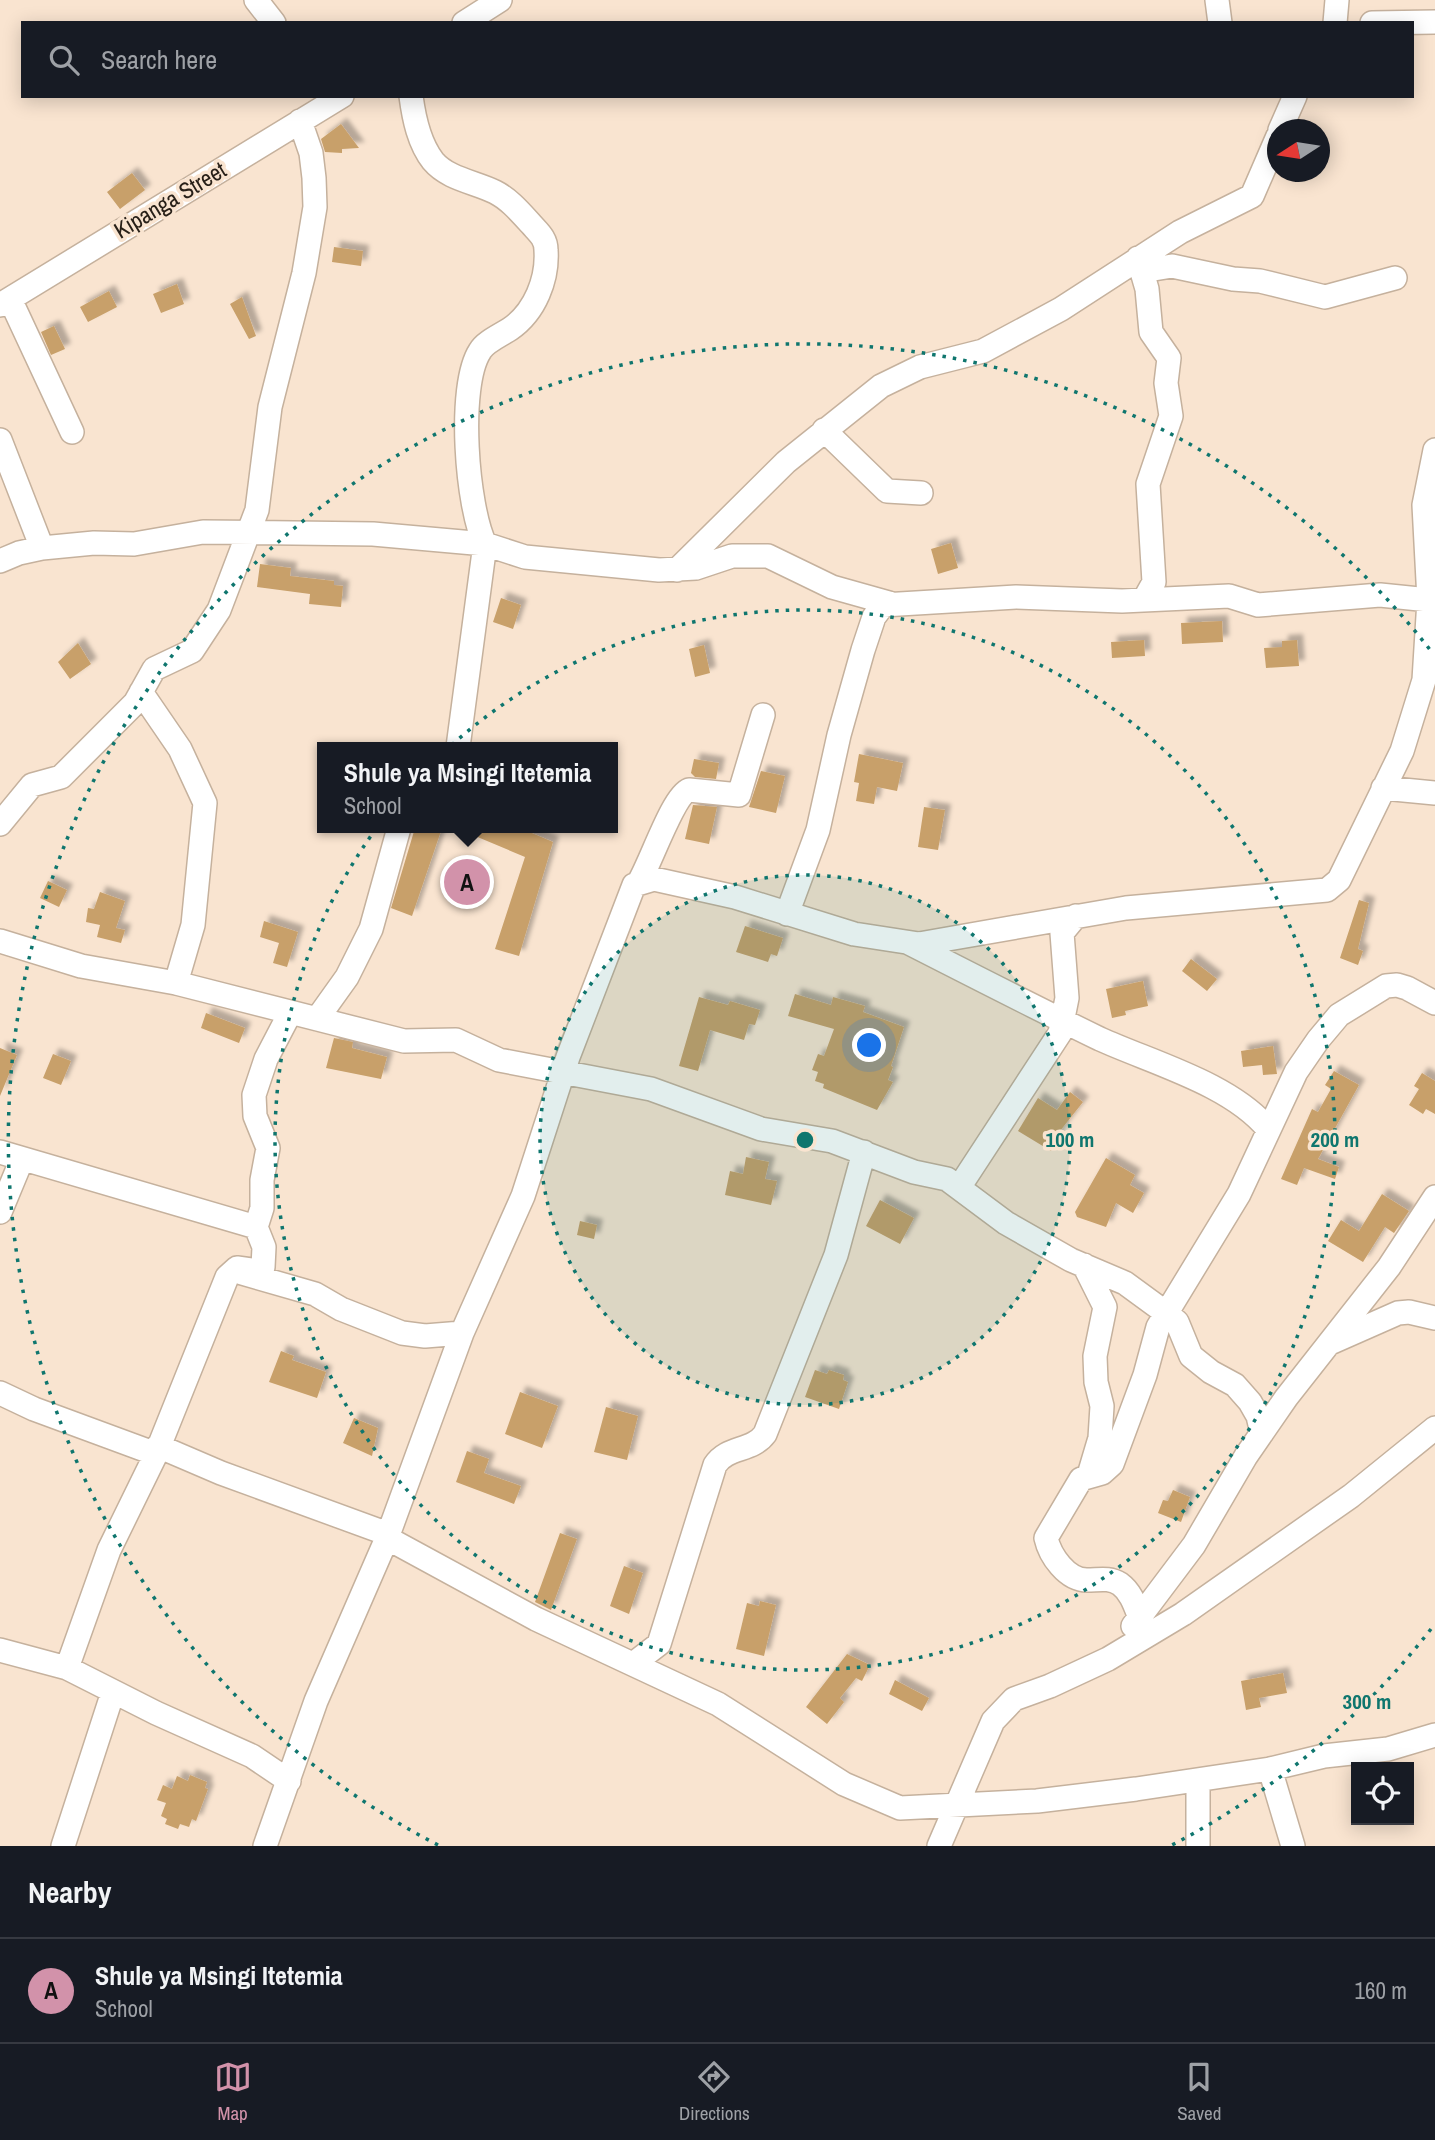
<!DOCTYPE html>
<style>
:root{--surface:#171b24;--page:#242831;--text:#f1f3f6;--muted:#9ea1a6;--line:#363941;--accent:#d292aa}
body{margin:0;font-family:"Archivo Narrow",sans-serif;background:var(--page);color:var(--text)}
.controls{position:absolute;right:21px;bottom:21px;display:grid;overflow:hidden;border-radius:0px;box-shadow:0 4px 18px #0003}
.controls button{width:63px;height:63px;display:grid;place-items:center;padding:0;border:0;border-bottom:2px solid var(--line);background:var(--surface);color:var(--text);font:35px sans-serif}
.compass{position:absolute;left:1267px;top:119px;width:63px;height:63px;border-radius:50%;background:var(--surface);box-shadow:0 4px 18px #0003;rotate:258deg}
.you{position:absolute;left:870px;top:1046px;width:24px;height:24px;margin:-18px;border:5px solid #fff;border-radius:50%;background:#1a73e8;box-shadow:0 0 0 10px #1a73e833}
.badge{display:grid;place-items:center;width:46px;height:46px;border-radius:50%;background:var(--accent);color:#111;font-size:23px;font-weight:700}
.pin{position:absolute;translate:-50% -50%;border:4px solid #fff;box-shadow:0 2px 7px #0006}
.popup{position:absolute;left:317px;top:742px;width:301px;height:91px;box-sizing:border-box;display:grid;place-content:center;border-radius:0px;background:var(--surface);filter:drop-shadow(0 2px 5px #0005);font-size:23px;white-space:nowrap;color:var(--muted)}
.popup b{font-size:26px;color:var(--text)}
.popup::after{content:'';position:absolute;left:50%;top:100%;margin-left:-14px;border:14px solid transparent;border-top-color:var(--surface)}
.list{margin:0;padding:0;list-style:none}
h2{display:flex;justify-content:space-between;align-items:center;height:91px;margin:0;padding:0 28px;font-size:30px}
h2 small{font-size:23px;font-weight:400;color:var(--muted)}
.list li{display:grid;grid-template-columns:46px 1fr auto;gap:21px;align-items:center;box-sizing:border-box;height:105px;padding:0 28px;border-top:2px solid var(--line)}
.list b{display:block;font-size:26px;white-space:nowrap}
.list p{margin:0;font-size:23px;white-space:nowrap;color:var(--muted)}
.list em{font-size:23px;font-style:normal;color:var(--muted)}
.icon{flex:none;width:38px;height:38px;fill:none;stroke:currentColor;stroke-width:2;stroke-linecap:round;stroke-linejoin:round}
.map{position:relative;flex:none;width:1435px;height:1846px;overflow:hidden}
.search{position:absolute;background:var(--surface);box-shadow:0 4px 18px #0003;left:21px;right:21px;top:21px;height:77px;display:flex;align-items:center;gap:18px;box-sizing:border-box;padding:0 24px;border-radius:0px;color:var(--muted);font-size:26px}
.sheet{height:196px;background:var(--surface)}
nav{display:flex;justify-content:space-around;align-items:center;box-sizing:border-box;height:98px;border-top:2px solid var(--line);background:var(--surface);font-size:19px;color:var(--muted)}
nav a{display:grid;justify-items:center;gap:4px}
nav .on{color:var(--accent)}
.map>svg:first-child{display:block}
.building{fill:#c8a06a;filter:url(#shadow)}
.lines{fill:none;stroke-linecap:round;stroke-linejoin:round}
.minor-casing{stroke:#c5b19d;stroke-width:26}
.minor{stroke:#fff;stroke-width:23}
.ring{fill:none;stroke:#0f766e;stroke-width:3.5;stroke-dasharray:3.5 7}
.labels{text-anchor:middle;stroke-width:7;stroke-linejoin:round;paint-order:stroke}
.street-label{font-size:23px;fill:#282018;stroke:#f9e4d0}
.centre{fill:#0f766e;stroke:#f9e4d0;stroke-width:3.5}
.ring-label{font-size:21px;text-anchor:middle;font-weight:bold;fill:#0f766e;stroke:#f9e4d0;stroke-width:7;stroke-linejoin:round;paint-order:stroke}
</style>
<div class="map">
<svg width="1435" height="1846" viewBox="0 0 1435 1846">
<defs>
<filter id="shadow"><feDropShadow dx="6" dy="-6" stdDeviation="2" flood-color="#0004"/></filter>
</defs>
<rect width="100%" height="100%" fill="#f9e4d0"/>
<path class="building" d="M341,124L359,148L342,149V153L325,152L321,139Z
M132,173L145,190L120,209L107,192Z
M334,247L363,251L361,266L332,262Z
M177,284L184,304L161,313L153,294Z
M109,291L117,307L88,322L80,307Z
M242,297L256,336L249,339L230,304Z
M54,326L65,349L51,355L41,332Z
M951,543L958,568L938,574L931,549Z
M260,564L291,568L290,576L334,581V585L343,586L341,607L309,604L310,594L257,587Z
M501,598L521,605L513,629L493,622Z
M1222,621L1223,642L1182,644L1181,623Z
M1144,640L1145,656L1112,658L1111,642Z
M1297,640L1299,666L1266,668L1264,648L1282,647V641Z
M78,643L91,664L70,679L58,662Z
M704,645L710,673L695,677L689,649Z
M859,754L903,763L897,791L877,787L874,804L856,801L859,783L854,782Z
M694,759L719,763L716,779L695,777L691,773Z
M761,771L785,776L776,813L749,807Z
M693,805L717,807L709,844L685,839Z
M924,807L945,810L938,850L918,847Z
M415,828H442L412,916L391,908Z
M456,828H520L553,842L519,956L495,949L525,857Z
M48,881L67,890L59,907L40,898Z
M100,892L125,901L116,928L125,930L121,943L97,937L100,925L86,922L88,908L94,909Z
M1359,900L1369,903L1358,949L1363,951L1358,965L1340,958Z
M264,921L298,932L287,967L273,963L279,943L260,937Z
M745,926L783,938L777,956L771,954L768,962L736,952Z
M1191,959L1217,979L1207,991L1182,971Z
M1143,981L1148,1006L1125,1011L1126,1015L1112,1018L1106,989Z
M795,994L831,1005L833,997L865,1006L863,1012L904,1027L891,1066L893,1067L888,1080L893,1082L877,1110L823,1088L824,1084L815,1081L818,1072L812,1070L818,1054L824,1056L834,1029L788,1016Z
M699,997L728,1005L730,1001L760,1010L755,1025L749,1024L744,1040L710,1030L698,1071L679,1066Z
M206,1013L245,1028L239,1043L201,1028Z
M334,1038L353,1042L352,1048L387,1057L381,1079L326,1068Z
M1273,1046L1277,1074L1263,1075L1262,1065L1243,1067L1241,1051Z
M0,1048L17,1055L0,1096Z
M53,1054L71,1061L61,1085L43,1078Z
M1334,1071L1359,1085L1318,1159L1339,1167L1335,1179L1304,1168L1297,1185L1281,1179L1312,1109L1318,1112L1331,1089L1325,1085Z
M1422,1073L1435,1081V1114L1426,1109L1423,1114L1409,1105L1419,1089L1414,1086Z
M1070,1092L1083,1102L1060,1131L1051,1151L1018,1131L1038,1098L1057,1110Z
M746,1157L769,1162L765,1179L777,1181L771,1205L725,1195L730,1171L743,1174Z
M1106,1158L1135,1175L1130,1185L1144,1193L1133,1213L1116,1203L1106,1227L1077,1217L1075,1212Z
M1382,1194L1409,1211L1394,1233L1385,1227L1363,1262L1328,1241L1341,1220L1359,1231Z
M880,1200L914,1218L900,1244L866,1226Z
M580,1221L597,1225L594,1239L577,1235Z
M281,1351L294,1356L292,1360L326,1372L317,1398L269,1382Z
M815,1370L827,1374L829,1370L844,1375L843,1380L848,1382L839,1409L805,1397Z
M520,1392L558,1406L542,1448L505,1434Z
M606,1407L638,1416L627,1460L594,1452Z
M354,1418L378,1428L372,1456L343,1443Z
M467,1451L489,1459L484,1473L521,1486L514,1504L456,1482Z
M1173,1490L1190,1497L1181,1522L1158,1513L1163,1500L1168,1501Z
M560,1533L577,1539L551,1610L535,1602Z
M624,1566L643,1573L629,1614L610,1606Z
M760,1601L776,1605L764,1656L736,1649L747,1603L759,1606Z
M847,1654L870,1665L862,1681L856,1678L840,1698L844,1702L827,1724L806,1707Z
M1283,1673L1287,1693L1259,1698L1261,1707L1246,1710L1241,1681Z
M895,1680L929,1698L922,1711L889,1694Z
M190,1775L207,1782L205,1788L208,1789L196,1821L192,1819L189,1827L180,1824L178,1829L165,1824L167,1819L161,1816L166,1803L157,1800L163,1785L172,1789L177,1776L188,1781Z"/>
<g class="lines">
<g class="minor-casing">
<path id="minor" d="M256,0L274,23
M1217,0L1220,23
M464,23L500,0
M1335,23L1337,0
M1372,23L1435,22
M411,96C414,119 419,143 433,161C448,179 475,182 495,192C509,199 520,212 531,224C538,232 546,238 546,250C548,279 535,312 510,329C501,335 485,342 480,351C457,386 467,508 485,544L458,747
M1280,130L1295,96
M1138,258L1147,289L1151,332L1169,358L1166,383L1171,416L1148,484L1154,582L1144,600
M1142,271L1172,266L1233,279L1260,281L1325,297L1395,278
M10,299L72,432
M0,305L342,96
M824,430L887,491L921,493
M0,440L42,548
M0,561L19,553L42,548L94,543L134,544L203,532L373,534L485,544L525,557L659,570L696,568L732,556H768L832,587L889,603
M677,570L786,462L881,386L920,367L983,351L1061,309L1180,232L1252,196L1278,136
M141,692L180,749L205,803L193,925L176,983
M1383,788L1435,793
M0,824L32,785L61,777L135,703L154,669L192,651L219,610L257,510L270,407L304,273L315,207L314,178L311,153L300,121
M639,882C651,862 673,796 689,790L739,795L763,715
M787,914L818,830L839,735L863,650L874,617L883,605L1016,597L1122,601L1229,596L1258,605L1380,595L1429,600
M0,941L81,966L176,983L404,1041L456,1040L499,1060L651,1089L761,1129L832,1141L914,1172L947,1179L1006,1223L1071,1260L1125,1283L1166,1313L1177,1322L1191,1356L1211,1372L1235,1385L1250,1402L1258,1416L1262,1433
M909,943C972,975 1036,1008 1100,1039C1153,1063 1231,1084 1268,1129
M317,1019L347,977L371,929L399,828
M0,1152L256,1227
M960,1186L1060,1033L1067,998L1062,933L1076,916
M0,1212L22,1159
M1084,1265L1105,1307L1095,1356L1096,1382L1102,1406L1100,1438L1089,1475
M242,1273L315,1294L341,1309L402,1333L425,1336L462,1333
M1330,1343L1398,1313L1409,1312L1435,1318
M0,1393L34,1409L156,1454
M158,1446L221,1473L388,1534
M387,1538L536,1619L718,1704L844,1784L900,1808L1037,1801L1136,1789L1270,1769L1324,1756L1388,1749L1435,1735
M1140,1618C1135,1605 1131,1592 1120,1584C1109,1577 1099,1580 1087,1580C1067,1580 1050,1556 1046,1538L1081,1479L1102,1473L1112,1464L1145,1375L1158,1327L1239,1194L1296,1072L1318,1040L1339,1015L1386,986L1397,985L1407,988L1435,1003
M1133,1626L1194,1545L1246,1456L1286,1398L1389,1267L1435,1197
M0,1650L67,1668L156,1713L252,1756L289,1781
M633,1664L659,1644L715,1465C727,1446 752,1452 765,1434L836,1255L864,1152
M67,1668L109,1550L156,1454L227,1277L237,1268L260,1271L263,1267L264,1247L256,1227L262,1208V1180L268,1148L255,1116L254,1095L266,1059L290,1013
M1270,1769L1293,1846
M63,1846L113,1692
M265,1846L316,1701L387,1538L462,1333L523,1196L568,1057L634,885L654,879L735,897L854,934L919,944L1126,908L1327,890L1339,880L1402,751L1424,680L1429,600L1424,505L1435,450
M939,1846L993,1721L1014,1699L1050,1686L1108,1659L1183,1614L1351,1496L1435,1428
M1198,1846V1780"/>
</g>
<use href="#minor" class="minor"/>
</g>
<circle cx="805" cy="1140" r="265" fill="#0f766e" fill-opacity=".12"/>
<g class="ring">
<circle cx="805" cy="1140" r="265"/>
<circle cx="805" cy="1140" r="530"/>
<path d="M1431 1629A795 795 0 0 1 1172 1845M438 1845A795 795 0 1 1 1431 651"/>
</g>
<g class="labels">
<g class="street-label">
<text transform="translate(170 200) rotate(-31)" y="8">Kipanga Street</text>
</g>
</g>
<circle cx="805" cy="1140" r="10" class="centre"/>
<g class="ring-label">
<text x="1070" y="1147">100 m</text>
<text x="1335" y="1147">200 m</text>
<text x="1367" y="1709">300 m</text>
</g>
</svg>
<div class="controls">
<button><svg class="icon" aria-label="locate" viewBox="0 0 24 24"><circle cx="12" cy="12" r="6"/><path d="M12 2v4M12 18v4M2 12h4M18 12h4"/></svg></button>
</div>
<svg class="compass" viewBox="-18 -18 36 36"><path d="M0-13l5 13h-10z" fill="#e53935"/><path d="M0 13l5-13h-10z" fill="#9ea1a6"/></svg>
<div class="you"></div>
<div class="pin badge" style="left:467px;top:882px">A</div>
<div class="popup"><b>Shule ya Msingi Itetemia</b>School</div>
<div class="search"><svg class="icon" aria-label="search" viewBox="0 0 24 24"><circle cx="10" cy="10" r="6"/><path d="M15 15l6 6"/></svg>Search here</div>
</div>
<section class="sheet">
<h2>Nearby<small></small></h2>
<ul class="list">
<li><span class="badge">A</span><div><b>Shule ya Msingi Itetemia</b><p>School</p></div><em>160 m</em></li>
</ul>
</section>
<nav>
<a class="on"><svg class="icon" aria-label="map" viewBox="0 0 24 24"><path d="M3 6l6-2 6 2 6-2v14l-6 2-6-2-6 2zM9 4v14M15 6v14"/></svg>Map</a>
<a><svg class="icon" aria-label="directions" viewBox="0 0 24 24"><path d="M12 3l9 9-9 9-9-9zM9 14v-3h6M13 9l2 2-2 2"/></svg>Directions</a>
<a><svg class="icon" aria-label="saved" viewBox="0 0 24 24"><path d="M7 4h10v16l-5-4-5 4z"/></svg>Saved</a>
</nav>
